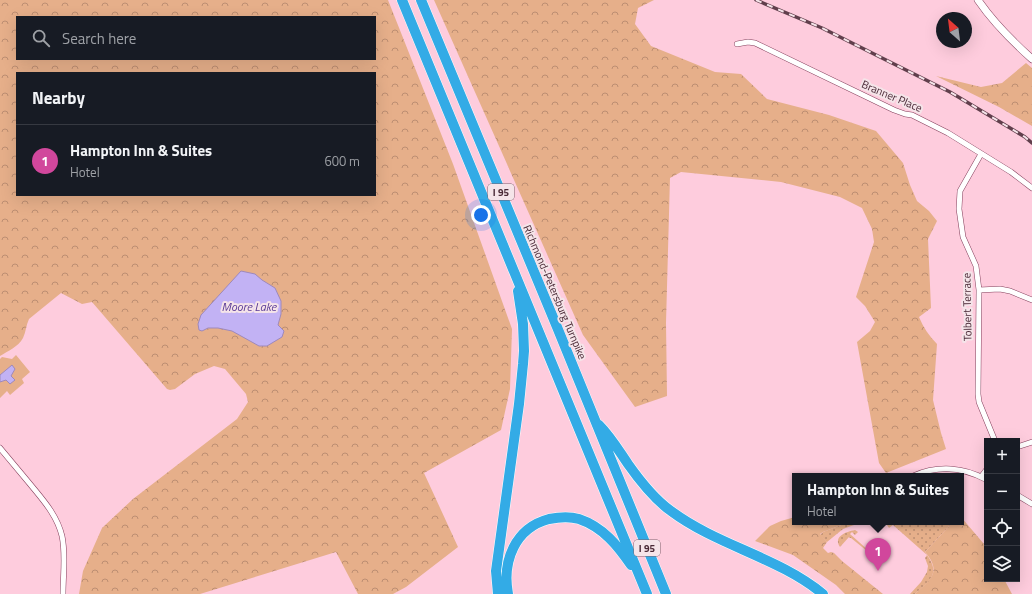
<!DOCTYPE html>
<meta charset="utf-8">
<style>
:root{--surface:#171b24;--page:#242831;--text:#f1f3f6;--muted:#9ea1a6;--line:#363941;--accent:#2563eb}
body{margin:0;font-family:"Titillium Web",sans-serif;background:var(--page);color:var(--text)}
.controls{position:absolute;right:12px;bottom:12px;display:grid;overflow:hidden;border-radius:0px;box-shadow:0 4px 16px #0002}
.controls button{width:36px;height:36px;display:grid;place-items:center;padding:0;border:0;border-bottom:1px solid var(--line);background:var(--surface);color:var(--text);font:20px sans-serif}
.compass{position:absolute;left:936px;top:12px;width:36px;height:36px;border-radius:50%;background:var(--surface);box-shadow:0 4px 16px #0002;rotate:332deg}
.you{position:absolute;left:481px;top:215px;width:14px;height:14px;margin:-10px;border:3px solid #fff;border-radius:50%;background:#1a73e8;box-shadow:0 0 0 6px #1a73e833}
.badge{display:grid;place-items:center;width:26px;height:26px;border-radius:50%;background:var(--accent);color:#fff;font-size:13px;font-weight:700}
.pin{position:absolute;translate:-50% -33px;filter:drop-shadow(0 1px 2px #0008)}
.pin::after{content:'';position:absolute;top:21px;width:14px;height:12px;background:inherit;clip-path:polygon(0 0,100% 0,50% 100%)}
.popup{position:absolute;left:792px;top:473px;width:172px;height:52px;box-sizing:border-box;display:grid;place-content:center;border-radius:0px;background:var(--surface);filter:drop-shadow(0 1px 3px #0005);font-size:13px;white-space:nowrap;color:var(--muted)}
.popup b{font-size:15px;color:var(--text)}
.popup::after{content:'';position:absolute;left:50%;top:100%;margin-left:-8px;border:8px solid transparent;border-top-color:var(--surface)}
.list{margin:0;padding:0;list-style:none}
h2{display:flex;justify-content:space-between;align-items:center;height:52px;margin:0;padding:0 16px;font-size:17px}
h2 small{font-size:13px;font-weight:400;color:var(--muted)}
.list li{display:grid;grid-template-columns:26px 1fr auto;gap:12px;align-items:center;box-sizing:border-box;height:72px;padding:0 16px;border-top:1px solid var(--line)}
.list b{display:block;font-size:15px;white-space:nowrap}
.list p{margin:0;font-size:13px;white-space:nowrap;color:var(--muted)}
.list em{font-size:13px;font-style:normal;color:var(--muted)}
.icon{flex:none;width:22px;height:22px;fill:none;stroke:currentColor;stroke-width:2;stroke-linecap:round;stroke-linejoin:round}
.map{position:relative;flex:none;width:1032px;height:594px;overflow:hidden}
.search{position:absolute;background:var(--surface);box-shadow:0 4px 16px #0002;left:16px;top:16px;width:360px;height:44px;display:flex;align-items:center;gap:10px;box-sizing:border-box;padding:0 14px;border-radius:0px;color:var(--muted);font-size:15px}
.panel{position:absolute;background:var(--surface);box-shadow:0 4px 16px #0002;left:16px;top:72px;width:360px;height:124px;border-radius:0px}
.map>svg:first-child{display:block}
.grass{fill:url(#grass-dots)}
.forest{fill:url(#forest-crowns);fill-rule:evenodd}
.garden{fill:#e6af8a}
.water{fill:#c2b2f4;stroke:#9e89bb}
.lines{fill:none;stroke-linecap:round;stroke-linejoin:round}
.street-casing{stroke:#853f5c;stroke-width:6}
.secondary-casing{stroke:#853f5c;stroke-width:8}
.highway-casing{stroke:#fff;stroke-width:11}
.street{stroke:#fff;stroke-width:5}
.secondary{stroke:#fff;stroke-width:7}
.highway{stroke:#33abe6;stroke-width:10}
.rail-casing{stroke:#613f4c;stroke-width:3.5}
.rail{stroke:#f5e4e9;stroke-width:2;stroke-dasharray:6;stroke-linecap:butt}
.labels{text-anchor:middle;stroke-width:4;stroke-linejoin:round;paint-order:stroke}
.shield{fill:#f5e4e9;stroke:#7d616c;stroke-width:1}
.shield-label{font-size:10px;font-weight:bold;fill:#492936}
.street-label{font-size:11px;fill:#492936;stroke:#f5e4e9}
.water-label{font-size:12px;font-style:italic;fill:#583895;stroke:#f5e4e9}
</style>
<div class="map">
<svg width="1032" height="594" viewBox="0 0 1032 594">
<defs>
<pattern id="grass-dots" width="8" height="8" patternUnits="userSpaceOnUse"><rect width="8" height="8" fill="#e6af8a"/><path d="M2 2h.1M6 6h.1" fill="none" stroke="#bc8e72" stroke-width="1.8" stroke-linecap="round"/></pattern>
<pattern id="forest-crowns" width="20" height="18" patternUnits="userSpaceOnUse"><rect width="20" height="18" fill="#e6af8a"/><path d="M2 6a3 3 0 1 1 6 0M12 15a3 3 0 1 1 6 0" fill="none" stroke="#bc8e72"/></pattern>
</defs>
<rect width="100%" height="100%" fill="#feccdd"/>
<path class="grass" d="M849,522H862L843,529L827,542L820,535L823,532Z
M888,522H919L925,523L937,522H953L925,552C941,573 932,579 915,594H910L921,582L927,572L928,566L925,558L927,555L893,525L889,528L887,525Z
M855,530L858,532L855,535L852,532L850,534L868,550L867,551L851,538H850L849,537L840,547C833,536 846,532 855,530Z"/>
<path class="forest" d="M0,0H388L453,164L512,329L510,389L501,430L424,473L458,547L406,587L393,594H358L336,552L200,594H79L83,571L102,528L133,499L237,419L248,402L246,394L225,369L214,366L195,374L175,389L170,390L167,389L92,302L82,304L61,293L29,319C26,325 26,332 23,338C18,347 8,351 0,356ZM17,17H375V59H17ZM17,73H375V195H17Z
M434,0H654L638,8L635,24L651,46L715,72L741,74L767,99L829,115L876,131L903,163L910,185L917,201L929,211L937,221L928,239L931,308L919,317C923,327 929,336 937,344L933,400L941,433L946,449L886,473L879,463L857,342L870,331L875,322L865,306L856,297L874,242L872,229L862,208L840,197L781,182L681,172L670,178L666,323L667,396L635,407L583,335Z
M1026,63L1032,68V126L999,107L936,76L981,87L1002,83Z
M795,517V522H849L823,532L820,534L827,542L823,548L828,553L831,552L834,553L842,561L883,594H845L836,585L793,555L755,541L770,526L781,521Z
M961,517L984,544L987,549V579H1004L1012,594H915C931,579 942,572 925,552L953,522H961Z"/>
<path class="garden" d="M16,355L30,372L22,379L24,383L10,395L7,391L0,398V359L2,357L12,359Z"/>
<path class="water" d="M241,271L255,274L262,280L275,288L281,301V314L278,325L284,331L282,337L267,346H259L232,331L218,328H208L202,331L199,330L198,324L201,315Z
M12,365L15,369L11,376L15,380L10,384L6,380L0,382V375Z"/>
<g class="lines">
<g class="street-casing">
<path id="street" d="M737,44L748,42L755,43L894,110L905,114L912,115L948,133L1011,172L1032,188
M981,154L960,191L959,209L963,237L976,266L979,290L978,394L979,402L995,441
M979,290L1000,289L1010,291L1032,300
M1017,447L1032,442
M0,448C10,460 20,472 30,484C43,500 57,515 62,536C66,554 63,575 63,594
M913,476C938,465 964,467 987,480
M981,477L987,469
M1017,495L1032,504"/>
</g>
<g class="secondary-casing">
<path id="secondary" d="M978,0C993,22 1012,41 1032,59"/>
</g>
<g class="highway-casing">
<path id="highway" d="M402,0L647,594
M421,0L557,327L666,594
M599,425C611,437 619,451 628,464C640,481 654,499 671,511C718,546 778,557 823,594
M498,594L496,571L519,404L523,364L524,351L523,324L518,291
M508,594C502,561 515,528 549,519C559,517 569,516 579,519C603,527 618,546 631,565"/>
</g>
<use href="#street" class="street"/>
<use href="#secondary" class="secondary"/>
<use href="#highway" class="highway"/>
<g class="rail-casing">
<path id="rail" d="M756,0L822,28L950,92L1025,137L1032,143"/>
</g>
<use href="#rail" class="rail"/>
</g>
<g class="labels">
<g class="shield">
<rect x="488" y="184" width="26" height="16" rx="3"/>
<rect x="634" y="540" width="26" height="16" rx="3"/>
</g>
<g class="shield-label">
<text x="501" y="196">I 95</text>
<text x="647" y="552">I 95</text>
</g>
<g class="street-label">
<text transform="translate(892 96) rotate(23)" y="4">Branner Place</text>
<text transform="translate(555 292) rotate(67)" y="4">Richmond-Petersburg Turnpike</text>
<text transform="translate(967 307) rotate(-91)" y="4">Tolbert Terrace</text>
</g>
<g class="water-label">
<text x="249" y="311">Moore Lake</text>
</g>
</g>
</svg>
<div class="controls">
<button>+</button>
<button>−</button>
<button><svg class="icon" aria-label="locate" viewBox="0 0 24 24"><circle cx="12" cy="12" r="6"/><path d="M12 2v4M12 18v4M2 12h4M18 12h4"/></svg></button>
<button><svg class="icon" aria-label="layers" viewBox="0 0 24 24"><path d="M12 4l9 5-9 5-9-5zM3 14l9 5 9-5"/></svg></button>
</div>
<svg class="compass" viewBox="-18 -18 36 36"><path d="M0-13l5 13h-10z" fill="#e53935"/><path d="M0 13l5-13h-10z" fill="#9ea1a6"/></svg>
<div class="you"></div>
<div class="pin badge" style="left:878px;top:571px;background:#d1479c">1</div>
<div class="popup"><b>Hampton Inn &amp; Suites</b>Hotel</div>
<div class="search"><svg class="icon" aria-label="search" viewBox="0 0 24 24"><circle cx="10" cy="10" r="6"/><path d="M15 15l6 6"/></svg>Search here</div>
<section class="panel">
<h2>Nearby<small></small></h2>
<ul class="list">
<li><span class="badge" style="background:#d1479c">1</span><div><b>Hampton Inn &amp; Suites</b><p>Hotel</p></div><em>600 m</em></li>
</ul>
</section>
</div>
